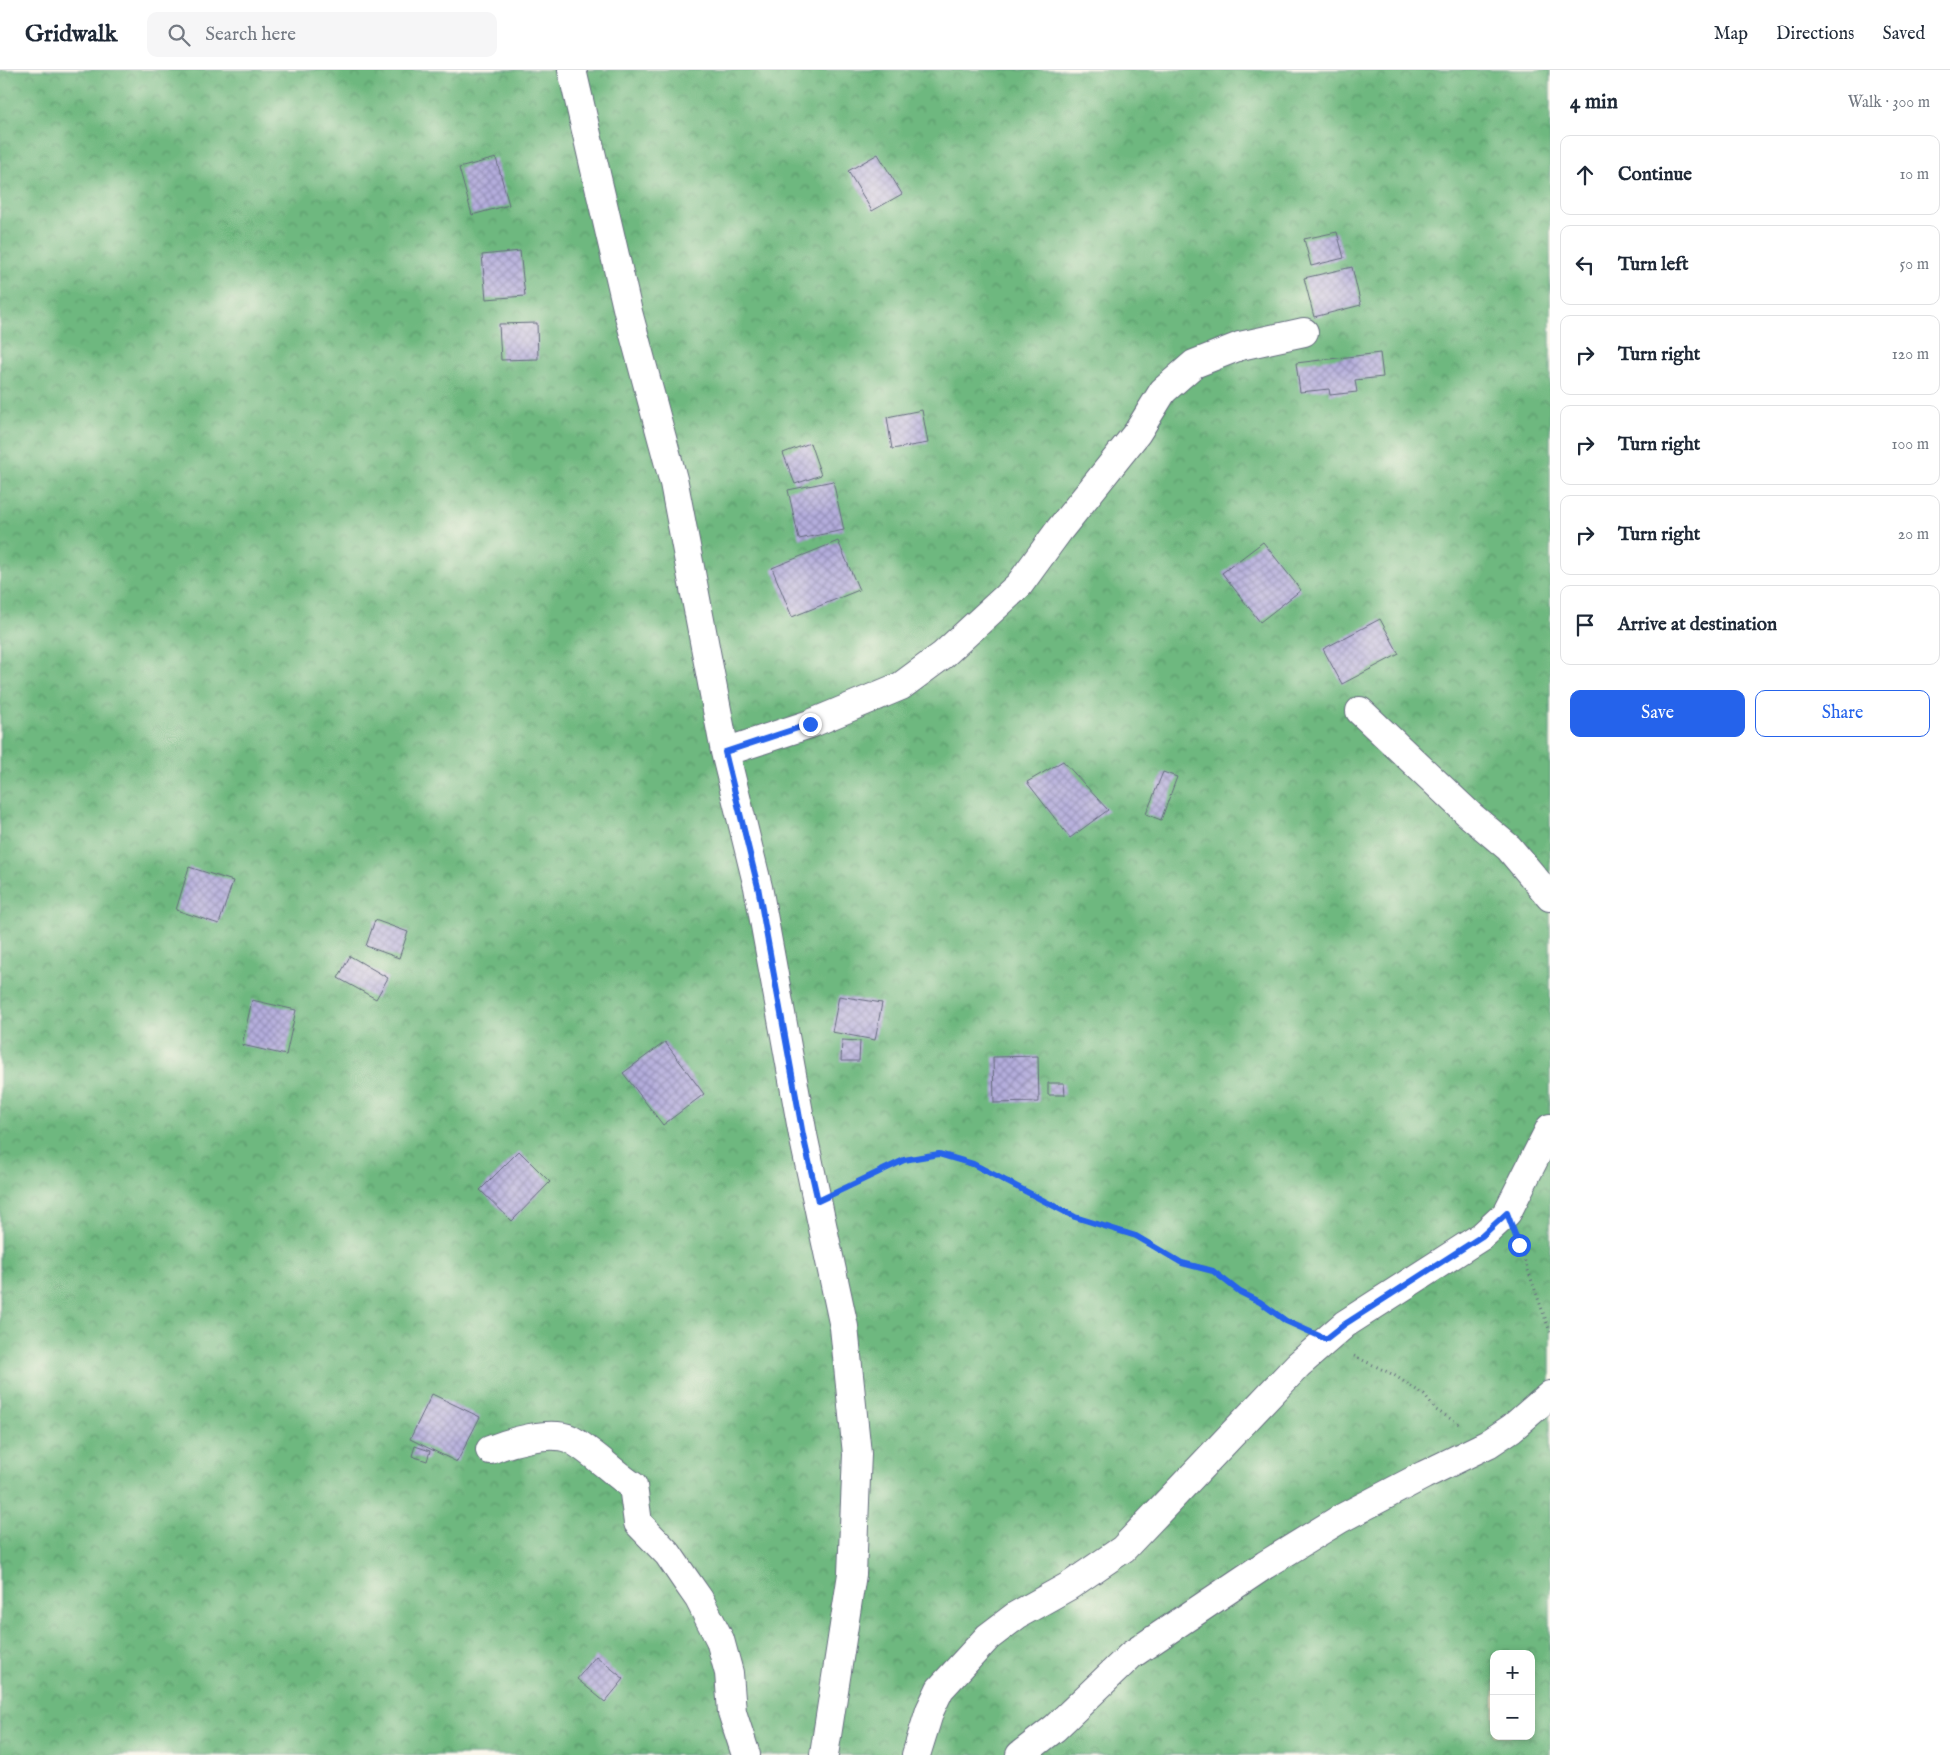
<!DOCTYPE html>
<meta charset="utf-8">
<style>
:root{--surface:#fff;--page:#f6f6f7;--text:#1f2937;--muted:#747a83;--line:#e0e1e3;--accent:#2563eb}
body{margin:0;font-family:"IM FELL English",serif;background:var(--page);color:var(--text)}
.controls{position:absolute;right:15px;bottom:15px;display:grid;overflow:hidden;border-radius:10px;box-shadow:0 2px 8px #0003}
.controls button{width:45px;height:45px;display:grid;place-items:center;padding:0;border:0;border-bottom:1px solid var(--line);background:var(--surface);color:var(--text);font:25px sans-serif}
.stop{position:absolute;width:15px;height:15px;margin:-11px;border:4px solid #2563eb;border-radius:50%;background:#fff}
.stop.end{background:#2563eb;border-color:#fff;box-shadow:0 1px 5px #0008}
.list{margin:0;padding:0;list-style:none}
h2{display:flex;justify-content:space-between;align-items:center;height:65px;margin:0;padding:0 20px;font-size:21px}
h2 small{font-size:16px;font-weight:400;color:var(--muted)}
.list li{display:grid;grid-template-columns:32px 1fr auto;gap:15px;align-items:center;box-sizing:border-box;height:80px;margin:0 10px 10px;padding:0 10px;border:1px solid var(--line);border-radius:10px}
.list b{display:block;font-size:19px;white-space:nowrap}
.list em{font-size:16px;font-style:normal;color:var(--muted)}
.actions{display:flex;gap:10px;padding:15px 20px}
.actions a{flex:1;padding:11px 0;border:1px solid var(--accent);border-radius:10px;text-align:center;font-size:18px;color:var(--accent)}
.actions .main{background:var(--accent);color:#fff}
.icon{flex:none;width:28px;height:28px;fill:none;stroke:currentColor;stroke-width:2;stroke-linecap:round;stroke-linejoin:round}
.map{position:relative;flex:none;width:1550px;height:1685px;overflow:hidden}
header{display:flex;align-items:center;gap:30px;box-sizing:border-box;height:70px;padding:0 25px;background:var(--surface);border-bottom:1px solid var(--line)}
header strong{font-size:24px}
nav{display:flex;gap:28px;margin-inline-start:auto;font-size:18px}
.search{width:350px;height:45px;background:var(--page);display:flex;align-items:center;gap:12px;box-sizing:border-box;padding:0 18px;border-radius:10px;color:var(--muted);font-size:19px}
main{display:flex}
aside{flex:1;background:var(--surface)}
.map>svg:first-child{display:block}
.forest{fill:url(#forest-crowns);stroke:#44746e;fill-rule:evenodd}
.building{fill:url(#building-cross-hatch)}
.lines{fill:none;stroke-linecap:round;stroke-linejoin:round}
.street-casing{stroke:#656c7e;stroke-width:30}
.path{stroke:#656c7e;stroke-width:3;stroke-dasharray:1 4;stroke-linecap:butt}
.street{stroke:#fff;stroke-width:28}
.route{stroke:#2563eb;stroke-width:6}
</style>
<header>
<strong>Gridwalk</strong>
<div class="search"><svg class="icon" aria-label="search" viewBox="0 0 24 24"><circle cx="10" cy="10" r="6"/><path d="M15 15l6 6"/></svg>Search here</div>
<nav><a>Map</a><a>Directions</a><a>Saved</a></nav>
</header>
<main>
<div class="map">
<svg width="1550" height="1685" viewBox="0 0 1550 1685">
<defs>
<pattern id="forest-crowns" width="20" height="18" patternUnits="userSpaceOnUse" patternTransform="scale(1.25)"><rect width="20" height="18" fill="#6eb87f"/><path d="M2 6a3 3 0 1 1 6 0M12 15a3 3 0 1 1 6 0" fill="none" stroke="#5a966b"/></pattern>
<pattern id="building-cross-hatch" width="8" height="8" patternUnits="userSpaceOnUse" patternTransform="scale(1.25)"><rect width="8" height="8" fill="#b4addc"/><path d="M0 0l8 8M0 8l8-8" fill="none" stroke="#928db6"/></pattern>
</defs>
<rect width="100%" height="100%" fill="#fbf7ec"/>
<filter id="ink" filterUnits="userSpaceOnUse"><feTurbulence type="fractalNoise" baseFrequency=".02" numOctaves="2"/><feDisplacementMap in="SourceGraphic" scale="10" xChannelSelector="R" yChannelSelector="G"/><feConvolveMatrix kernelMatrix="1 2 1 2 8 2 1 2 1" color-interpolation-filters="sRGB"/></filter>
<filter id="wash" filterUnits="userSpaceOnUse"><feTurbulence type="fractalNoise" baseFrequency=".0096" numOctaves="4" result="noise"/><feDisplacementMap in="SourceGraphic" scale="20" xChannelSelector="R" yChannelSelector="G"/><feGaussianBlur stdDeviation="1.12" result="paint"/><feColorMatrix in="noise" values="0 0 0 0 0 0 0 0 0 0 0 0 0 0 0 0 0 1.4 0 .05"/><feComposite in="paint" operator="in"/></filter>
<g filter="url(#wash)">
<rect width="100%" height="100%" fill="#eeddba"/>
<path class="forest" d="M0,0H1550V1685H0ZM1494,1584H1531V1666H1494Z"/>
<g id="blocks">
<path class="building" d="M878,84L902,124L872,141L848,101Z
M496,88L509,135L472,145L459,98Z
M1337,162L1344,188L1311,196L1304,169Z
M520,181L525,226L486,229L482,185Z
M1352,197L1361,235L1314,247L1304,208Z
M537,253L538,289L501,290L499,254Z
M1380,283L1383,307L1355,310L1357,322L1330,325L1329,319L1300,322L1296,293Z
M922,340L928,373L892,379L887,347Z
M810,373L821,405L795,414L783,383Z
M833,411L844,460L799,469L788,420Z
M838,471L859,520L792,547L772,498Z
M1263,472L1301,520L1260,552L1222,503Z
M1380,549L1399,584L1342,614L1323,579Z
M1063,691L1108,740L1070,768L1027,712Z
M1163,702L1177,707L1161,750L1146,744Z
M189,797L233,811L219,854L176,840Z
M375,850L408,862L399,888L366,876Z
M350,886L388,908L376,929L338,908Z
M839,926L882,933L875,970L832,962Z
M252,930L296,940L286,985L242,975Z
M842,970L860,971L859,991H841Z
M665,972L704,1024L663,1055L623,1003Z
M1038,986L1039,1032L994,1033L993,987Z
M1048,1013H1064L1065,1025H1048Z
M519,1081L550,1112L512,1151L480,1120Z
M432,1324L480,1347L457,1392L410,1369Z
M415,1376L430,1381L427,1391L412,1386Z
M596,1586L624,1609L605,1632L577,1609Z"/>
</g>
</g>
<g filter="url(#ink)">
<use href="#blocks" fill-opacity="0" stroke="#656c7e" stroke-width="1"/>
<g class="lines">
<g class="street-casing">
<path id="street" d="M572,0L628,242L674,413L725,682L758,817L803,1065L844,1257L857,1384L852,1504L824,1685
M1360,641L1471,746L1509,778L1550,827
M725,682L810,654L901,616L943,585L1019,515L1060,459L1137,363L1163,321L1194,294L1240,276L1304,262
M490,1380C509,1372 550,1360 570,1369C591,1380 612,1402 633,1416L638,1453L668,1484L685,1509L699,1529L720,1570L729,1603L732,1642L746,1685
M916,1685L930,1640L940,1619L988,1567L1017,1545L1069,1516L1123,1479L1298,1295L1345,1254L1482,1166L1507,1143L1550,1058
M1020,1685L1055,1658L1131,1585L1265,1495L1340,1449L1424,1405L1488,1374L1512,1358L1550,1325"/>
</g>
<path class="path" d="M845,1119L904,1090L939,1084L973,1094L1075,1147L1136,1166L1182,1193L1213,1201L1240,1222L1260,1232L1286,1251L1298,1256
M1518,1172L1550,1262
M1354,1286L1394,1305L1424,1325L1436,1340L1461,1355"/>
<use href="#street" class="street"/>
</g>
</g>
<g class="lines" filter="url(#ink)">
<path class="route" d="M810,654L725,682L758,817L803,1065L818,1131L904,1090L939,1084L973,1094L1075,1147L1136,1166L1182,1193L1213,1201L1240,1222L1260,1232L1286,1251L1326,1269L1345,1254L1482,1166L1507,1143L1519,1175"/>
</g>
</svg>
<div class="controls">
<button>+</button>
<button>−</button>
</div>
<div class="stop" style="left:1519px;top:1175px"></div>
<div class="stop end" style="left:810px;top:654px"></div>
</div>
<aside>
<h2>4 min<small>Walk · 300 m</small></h2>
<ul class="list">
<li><svg class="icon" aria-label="ahead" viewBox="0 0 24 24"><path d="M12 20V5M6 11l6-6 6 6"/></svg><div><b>Continue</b></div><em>10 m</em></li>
<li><svg class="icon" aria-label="left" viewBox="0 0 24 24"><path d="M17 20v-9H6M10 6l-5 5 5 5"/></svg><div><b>Turn left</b></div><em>50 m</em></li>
<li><svg class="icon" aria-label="right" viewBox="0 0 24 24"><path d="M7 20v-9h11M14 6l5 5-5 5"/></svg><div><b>Turn right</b></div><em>120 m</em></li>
<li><svg class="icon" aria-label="right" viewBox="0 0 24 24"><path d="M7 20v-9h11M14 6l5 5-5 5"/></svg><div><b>Turn right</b></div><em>100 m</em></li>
<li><svg class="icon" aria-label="right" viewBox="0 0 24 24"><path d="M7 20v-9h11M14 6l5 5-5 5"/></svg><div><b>Turn right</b></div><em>20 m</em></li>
<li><svg class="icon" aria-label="arrive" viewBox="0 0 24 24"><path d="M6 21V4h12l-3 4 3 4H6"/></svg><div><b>Arrive at destination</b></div></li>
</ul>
<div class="actions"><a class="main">Save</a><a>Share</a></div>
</aside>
</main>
